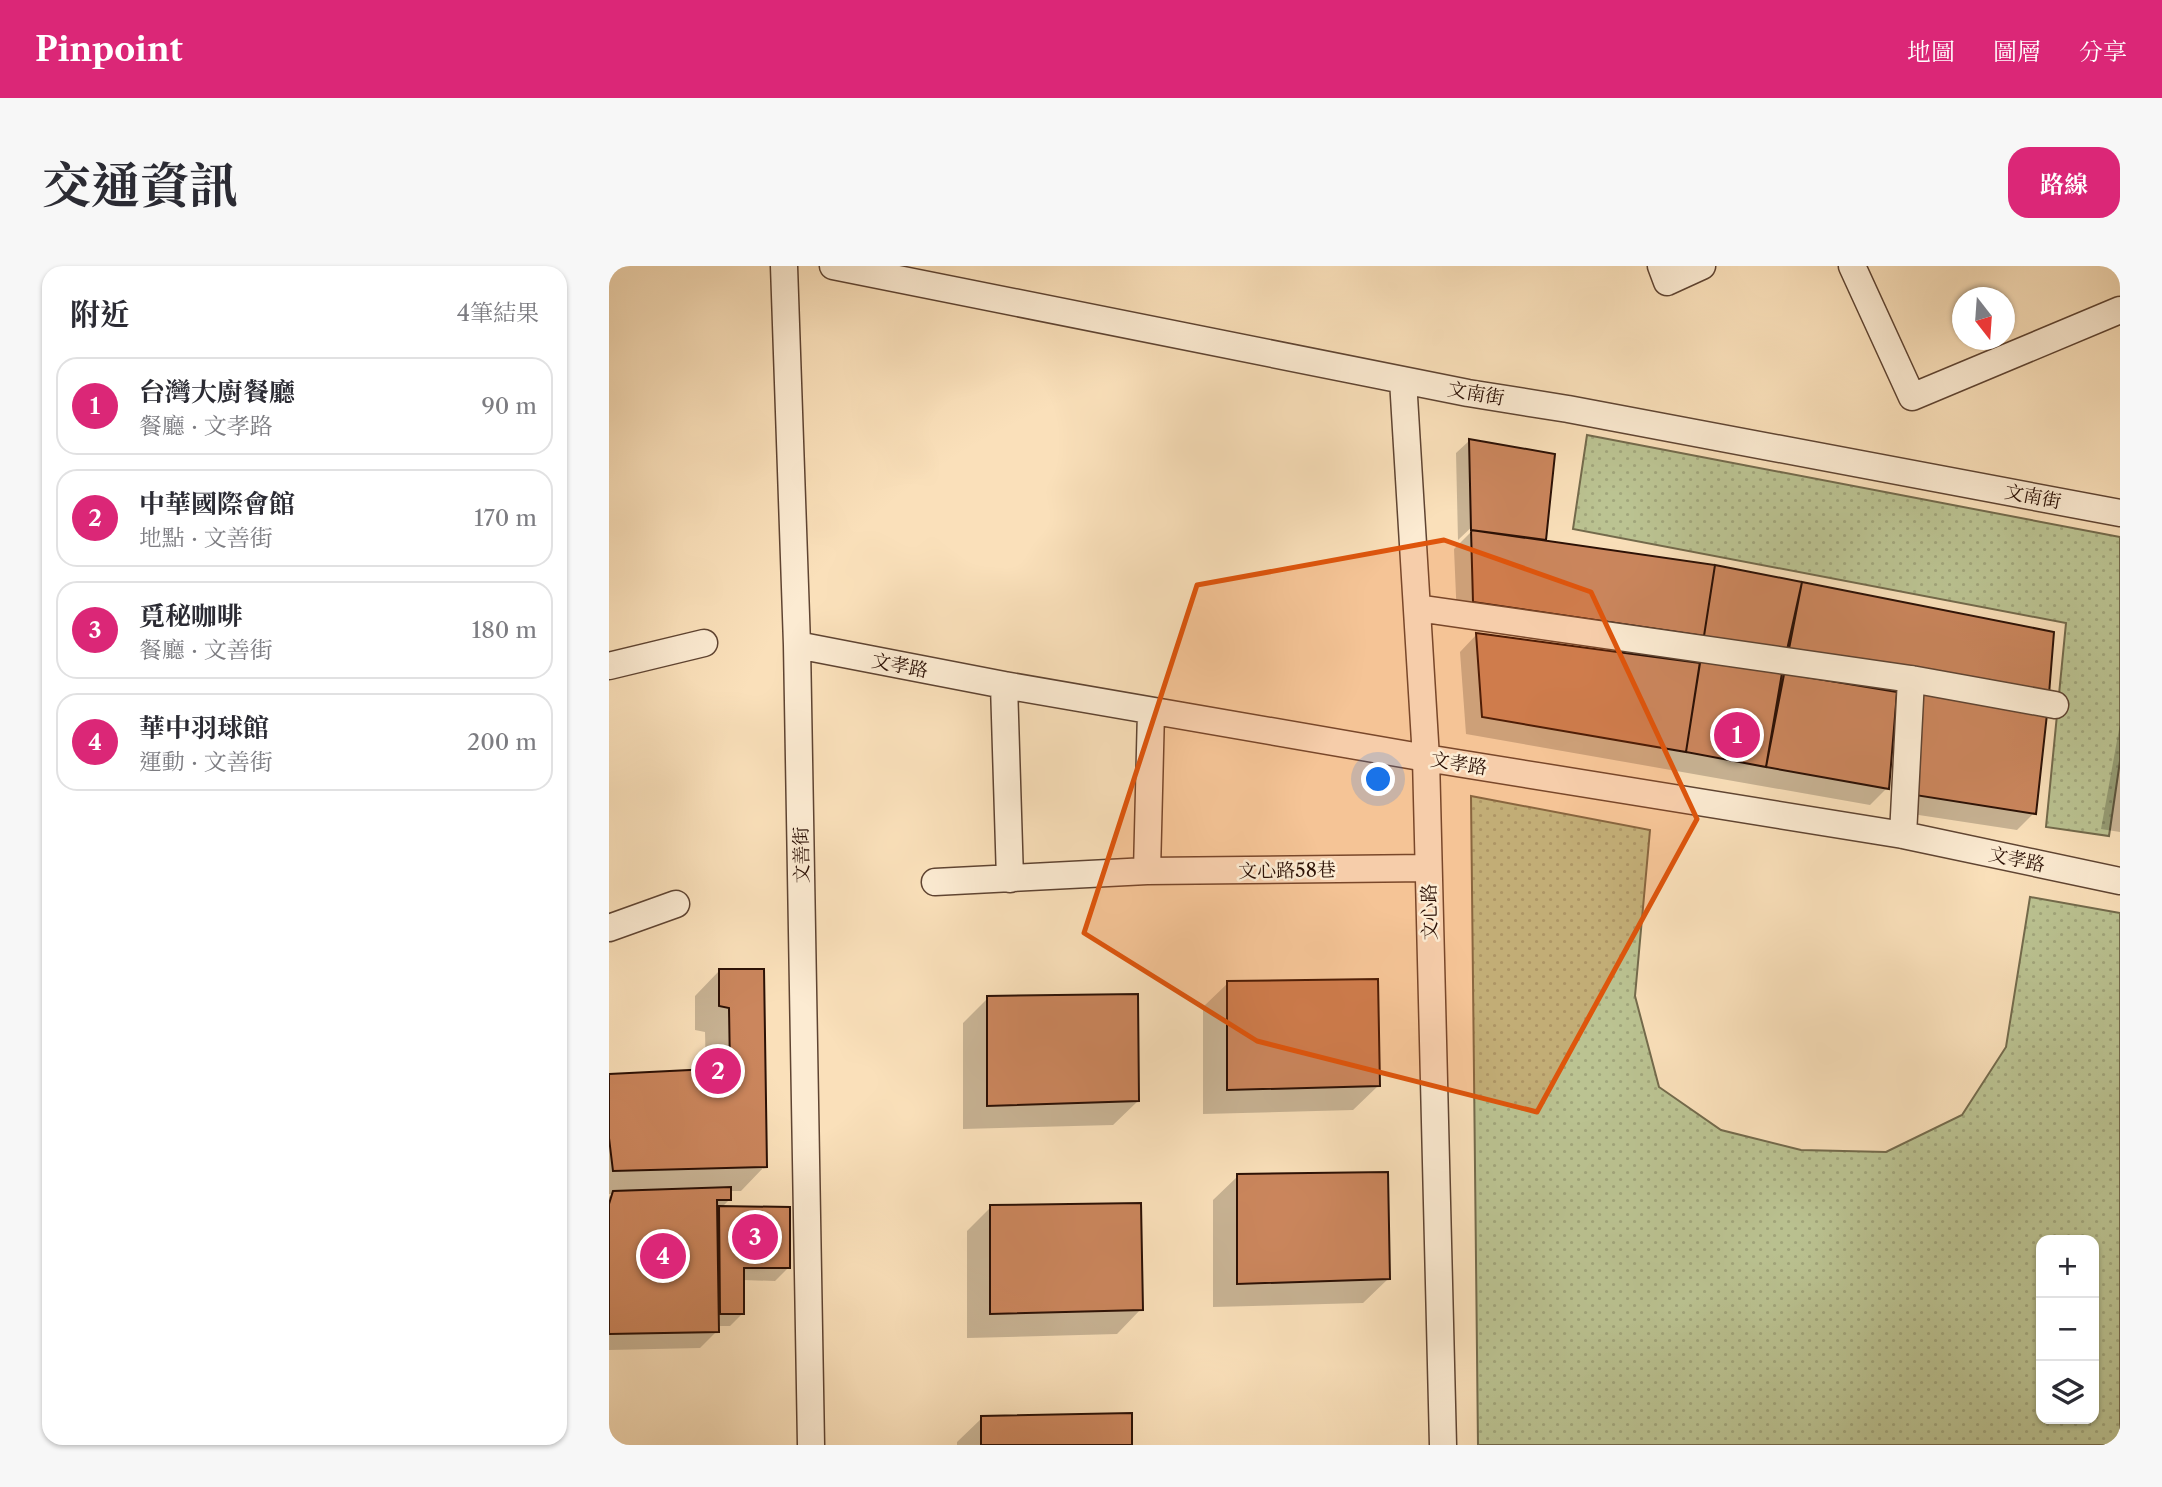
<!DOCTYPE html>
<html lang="zh-TW">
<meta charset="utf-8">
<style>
:root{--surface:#fff;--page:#f7f7f7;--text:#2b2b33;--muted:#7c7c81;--line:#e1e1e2;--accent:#db2777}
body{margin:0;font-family:"Libre Caslon Text","Noto Serif TC",serif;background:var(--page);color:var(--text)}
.controls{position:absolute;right:21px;bottom:21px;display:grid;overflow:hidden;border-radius:14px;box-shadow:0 2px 5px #0004}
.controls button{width:63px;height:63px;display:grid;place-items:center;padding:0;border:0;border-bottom:2px solid var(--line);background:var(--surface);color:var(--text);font:35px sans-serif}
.compass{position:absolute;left:1343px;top:21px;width:63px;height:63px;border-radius:50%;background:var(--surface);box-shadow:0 2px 5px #0004;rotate:163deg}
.you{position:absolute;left:770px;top:514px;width:24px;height:24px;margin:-18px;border:5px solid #fff;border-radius:50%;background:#1a73e8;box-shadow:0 0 0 10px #1a73e833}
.badge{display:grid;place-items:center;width:46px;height:46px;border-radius:50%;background:var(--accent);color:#fff;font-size:23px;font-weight:700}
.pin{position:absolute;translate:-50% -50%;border:4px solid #fff;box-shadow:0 2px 7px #0006}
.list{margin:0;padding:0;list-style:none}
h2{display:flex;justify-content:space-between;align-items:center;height:91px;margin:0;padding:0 28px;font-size:30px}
h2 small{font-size:23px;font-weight:400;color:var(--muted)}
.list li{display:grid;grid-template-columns:46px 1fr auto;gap:21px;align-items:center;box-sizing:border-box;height:98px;margin:0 14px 14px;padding:0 14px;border:2px solid var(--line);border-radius:21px}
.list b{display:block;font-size:26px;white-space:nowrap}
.list p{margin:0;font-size:23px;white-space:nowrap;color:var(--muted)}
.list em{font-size:23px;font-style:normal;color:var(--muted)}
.icon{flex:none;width:38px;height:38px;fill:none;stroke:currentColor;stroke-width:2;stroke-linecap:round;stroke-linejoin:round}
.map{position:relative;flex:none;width:1511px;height:1179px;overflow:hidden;border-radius:21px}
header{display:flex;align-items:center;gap:42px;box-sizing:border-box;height:98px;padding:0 35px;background:var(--accent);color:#fff}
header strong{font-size:33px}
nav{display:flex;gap:38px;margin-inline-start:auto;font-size:24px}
.intro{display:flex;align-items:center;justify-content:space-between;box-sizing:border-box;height:168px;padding:0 42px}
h1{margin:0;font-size:49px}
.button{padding:18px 32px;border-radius:21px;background:var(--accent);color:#fff;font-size:24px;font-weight:700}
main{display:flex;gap:42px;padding:0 42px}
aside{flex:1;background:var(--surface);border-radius:21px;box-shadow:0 2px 5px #0004}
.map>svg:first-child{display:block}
.grass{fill:url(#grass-dots);stroke:#736a4c;stroke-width:2;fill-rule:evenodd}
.shadow{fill:#0003}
.building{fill:#cb865d;stroke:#2b1005;stroke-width:2}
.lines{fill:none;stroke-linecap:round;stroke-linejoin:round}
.minor-casing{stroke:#5f4432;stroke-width:29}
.minor{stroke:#fcebd2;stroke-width:26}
.marked{fill:#df550c;fill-opacity:0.2;stroke:#df550c;stroke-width:5;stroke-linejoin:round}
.labels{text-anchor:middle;stroke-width:5;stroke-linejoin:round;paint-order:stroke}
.street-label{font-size:19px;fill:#2b1005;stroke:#fcebd2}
</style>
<header>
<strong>Pinpoint</strong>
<nav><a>地圖</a><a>圖層</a><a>分享</a></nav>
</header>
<div class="intro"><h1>交通資訊</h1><a class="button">路線</a></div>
<main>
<aside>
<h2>附近<small>4筆結果</small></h2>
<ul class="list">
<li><span class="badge">1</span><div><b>台灣大廚餐廳</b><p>餐廳 · 文孝路</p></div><em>90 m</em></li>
<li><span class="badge">2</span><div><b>中華國際會館</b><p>地點 · 文善街</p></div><em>170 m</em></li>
<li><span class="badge">3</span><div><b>覓秘咖啡</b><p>餐廳 · 文善街</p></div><em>180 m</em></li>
<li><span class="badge">4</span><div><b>華中羽球館</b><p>運動 · 文善街</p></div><em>200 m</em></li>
</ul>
</aside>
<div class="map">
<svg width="1511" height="1179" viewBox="0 0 1511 1179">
<defs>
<pattern id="grass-dots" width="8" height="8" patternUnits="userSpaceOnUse" patternTransform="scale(1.75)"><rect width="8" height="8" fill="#bbc392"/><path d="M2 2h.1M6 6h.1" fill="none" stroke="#a1a67c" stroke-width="1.8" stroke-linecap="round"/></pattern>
</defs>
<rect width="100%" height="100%" fill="#fae0ba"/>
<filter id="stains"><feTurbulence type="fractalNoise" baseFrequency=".00286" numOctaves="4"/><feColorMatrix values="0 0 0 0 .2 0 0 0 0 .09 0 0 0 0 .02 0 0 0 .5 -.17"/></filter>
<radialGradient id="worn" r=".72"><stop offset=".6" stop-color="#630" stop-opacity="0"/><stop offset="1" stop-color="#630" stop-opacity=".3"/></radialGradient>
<path class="grass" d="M978,169L1511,271V495L1500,570L1437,561L1457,357L964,263Z
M862,530L1041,564L1026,730L1050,821L1112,864L1192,884L1277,886L1353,849L1397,781L1421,631L1511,647V1179H869ZM1432,974H1485V1153H1432Z"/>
<path class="shadow" d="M860,175L936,273L933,276L1443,367L1425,547L1408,564L1290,546L1312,426L1172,403L1278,522L1261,539L857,468L851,386L868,368L1077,397L1079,387L848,353L845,283L869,259L867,257L849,274L847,187Z
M1511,458V566L1492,563Z
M110,705H154L156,900L132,925H121V933L112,942L179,1002L166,1015L133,1014L134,1047L121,1060H108V1065L91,1082L0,1084V931L3,928H0V810L97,805L96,766L86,764V730Z
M619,717L769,820L744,844L594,848V741Z
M379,732L529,835L504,859L354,863V757Z
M629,910L779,1013L754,1037L604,1041V934Z
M382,941L532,1043L508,1068L358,1072V965Z
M373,1152L522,1179H348V1176Z"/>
<path class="building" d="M860,173L946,188L937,274L862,264Z
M862,264L1106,299L1095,370L864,336Z
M1106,299L1193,316L1157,501L1077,486Z
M1193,316L1445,366L1440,428L1178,384Z
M867,367L1091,397L1077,486L873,451Z
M1173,407L1288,426L1280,523L1157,501Z
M1310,426L1438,448L1427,548L1306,529Z
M110,703H155L158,901L4,905L0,872V808L121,802L120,742L110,740Z
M769,713L771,820L618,824V715Z
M529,728L530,835L378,840V730Z
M779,906L781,1013L628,1018V908Z
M122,921V934H108L110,1066L0,1068V938L4,925Z
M532,937L534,1044L381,1048V939Z
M110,940L181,941V1002H135V1048H111Z
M523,1147V1179H372V1150Z"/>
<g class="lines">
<g class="minor-casing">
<path id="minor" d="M175,0L188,379L202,1179
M224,0L859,127L959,143L1511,247
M1052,0L1058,16L1093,0
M1243,0L1303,131L1511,44
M794,114L817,492L834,1179
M808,342L1302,413L1446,439
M188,379L395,419L817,492L1294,569L1511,615
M0,400L95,377
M395,419L401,613
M1294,569L1302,413
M538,605L542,445
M326,616L538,605L819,602
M0,662L67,638"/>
</g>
<use href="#minor" class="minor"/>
</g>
<path class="marked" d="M835,274L982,326L1088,553L928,846L648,775L475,667L588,319Z"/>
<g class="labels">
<g class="street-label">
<text transform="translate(867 127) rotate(10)" y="7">文南街</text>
<text transform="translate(1424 230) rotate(11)" y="7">文南街</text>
<text transform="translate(291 399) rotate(11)" y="7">文孝路</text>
<text transform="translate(850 497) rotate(9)" y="7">文孝路</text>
<text transform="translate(192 589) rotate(-91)" y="7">文善街</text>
<text transform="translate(1408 593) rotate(12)" y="7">文孝路</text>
<text transform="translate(678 604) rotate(-1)" y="7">文心路58巷</text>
<text transform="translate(820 646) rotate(-91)" y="7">文心路</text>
</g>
</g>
<rect width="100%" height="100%" filter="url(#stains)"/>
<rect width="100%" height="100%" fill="url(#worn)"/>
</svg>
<div class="controls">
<button>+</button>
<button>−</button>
<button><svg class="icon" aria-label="layers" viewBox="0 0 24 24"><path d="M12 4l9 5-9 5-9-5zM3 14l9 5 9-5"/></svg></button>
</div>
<svg class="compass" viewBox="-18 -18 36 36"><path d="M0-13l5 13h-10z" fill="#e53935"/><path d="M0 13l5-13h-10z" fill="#7c7c81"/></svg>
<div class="you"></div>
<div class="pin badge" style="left:1128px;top:469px">1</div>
<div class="pin badge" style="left:109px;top:805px">2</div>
<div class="pin badge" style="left:146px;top:971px">3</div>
<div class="pin badge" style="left:54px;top:990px">4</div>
</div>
</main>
